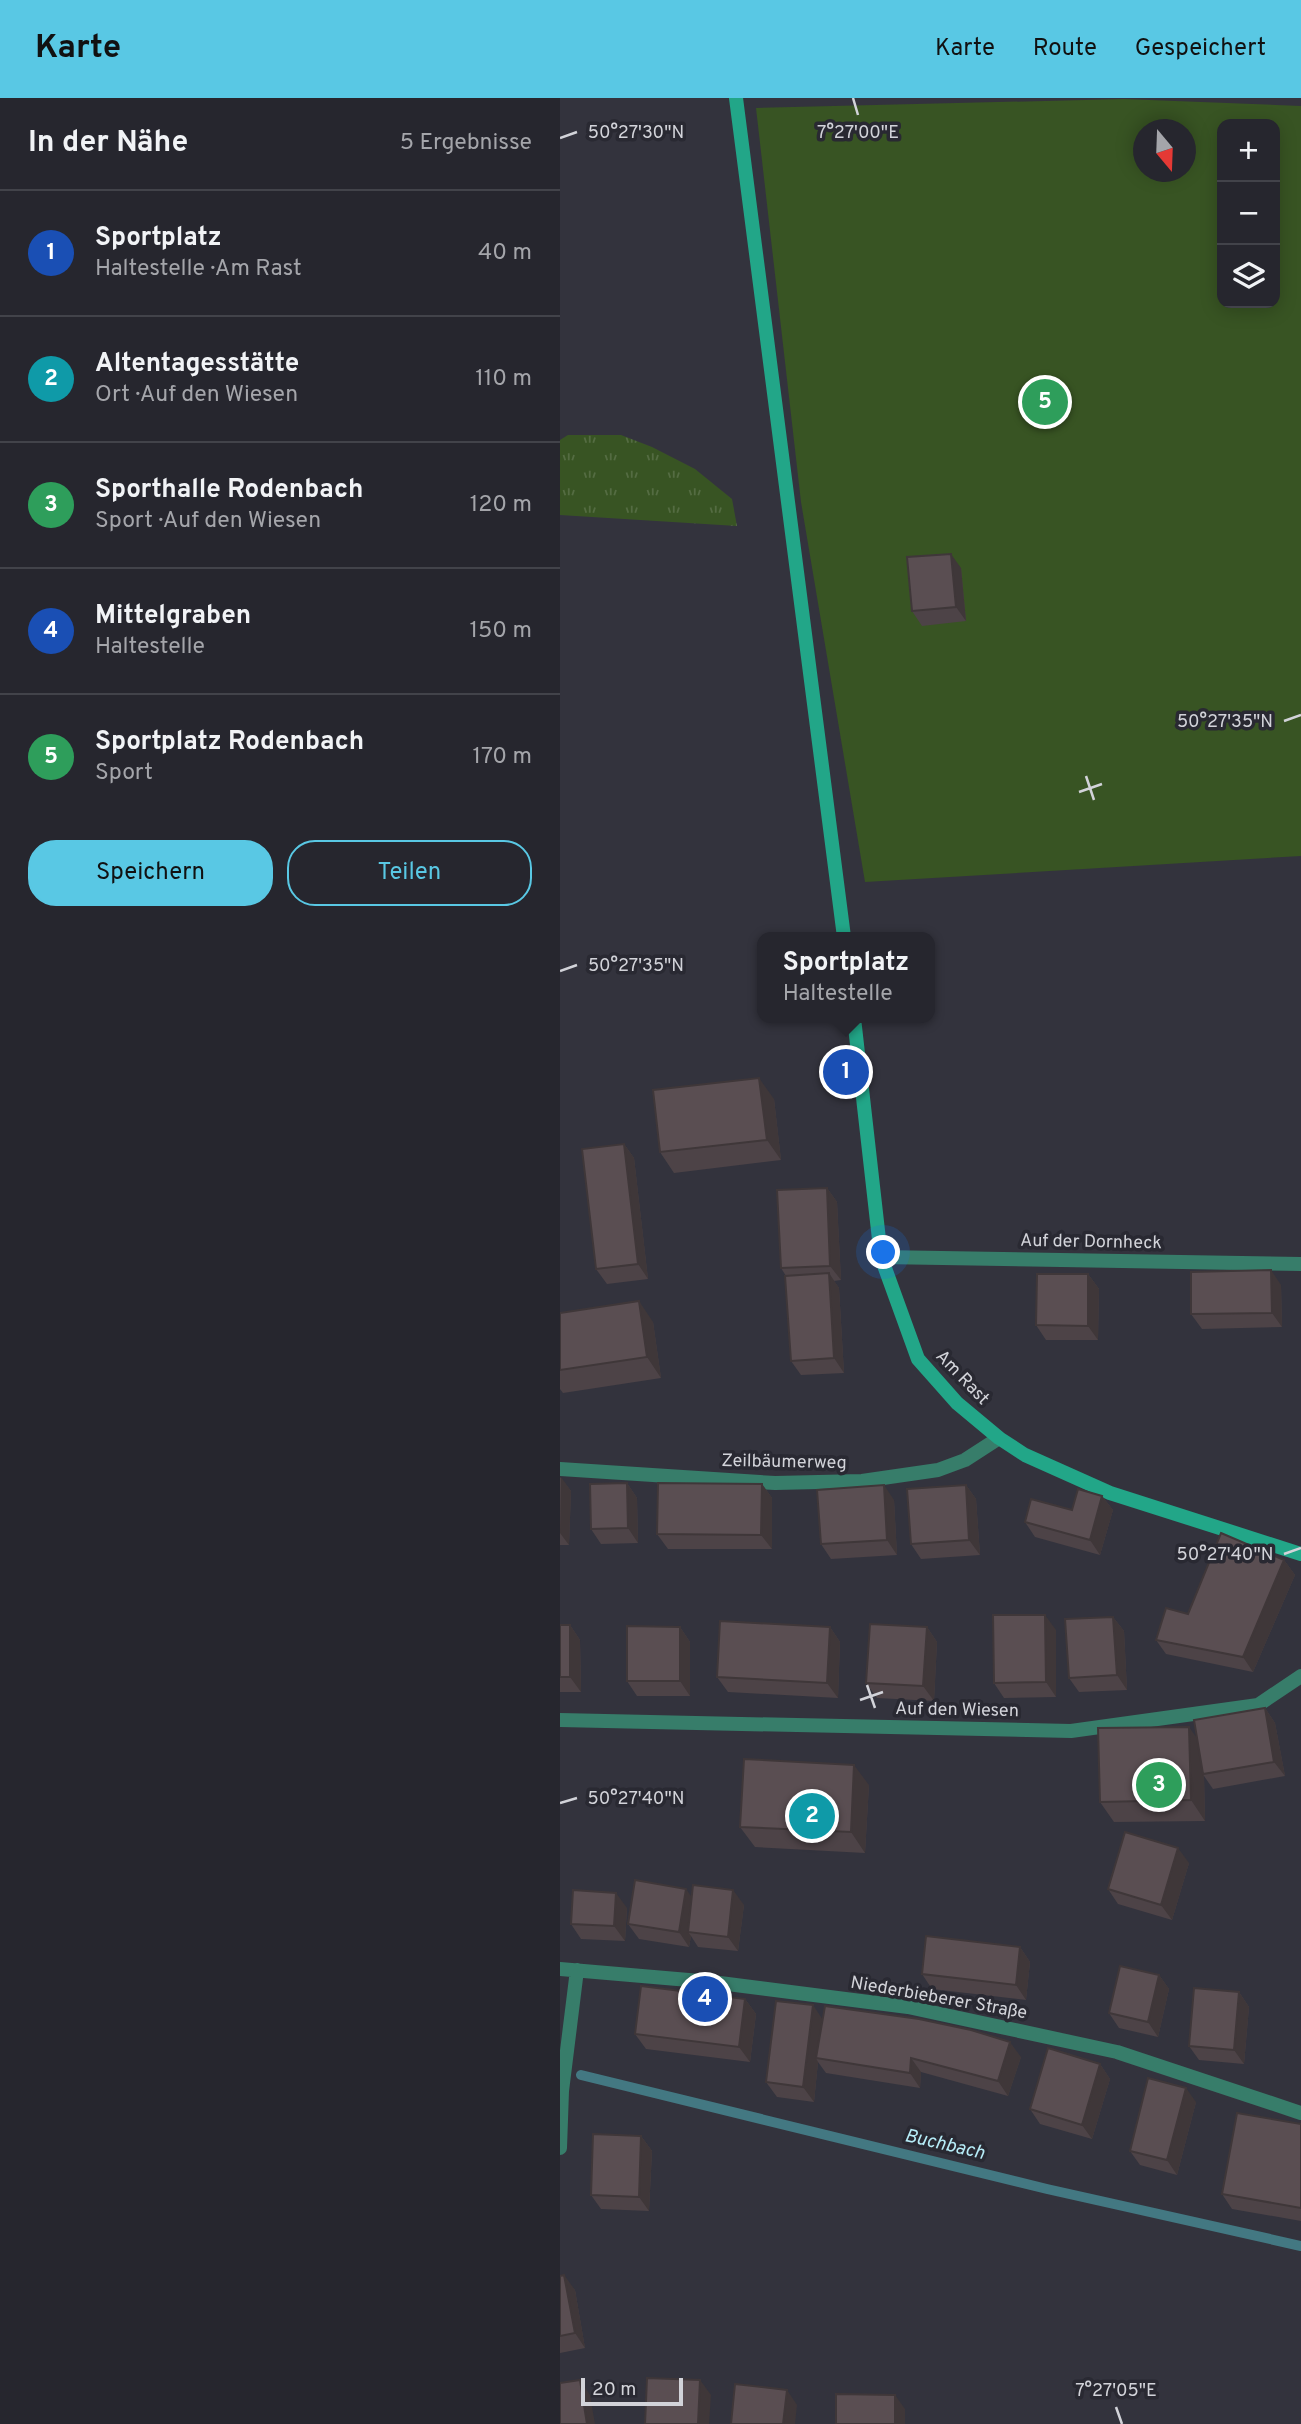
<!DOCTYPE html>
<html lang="de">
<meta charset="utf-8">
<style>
:root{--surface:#26262e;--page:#2e2e36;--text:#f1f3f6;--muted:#a4a5aa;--line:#42434a;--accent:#59c8e4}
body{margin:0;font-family:Overpass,sans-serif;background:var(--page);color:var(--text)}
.controls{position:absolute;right:21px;top:21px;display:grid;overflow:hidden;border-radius:14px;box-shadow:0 4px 18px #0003}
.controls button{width:63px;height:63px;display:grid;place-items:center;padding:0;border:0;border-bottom:2px solid var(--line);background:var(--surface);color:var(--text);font:35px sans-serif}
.compass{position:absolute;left:573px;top:21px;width:63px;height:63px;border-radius:50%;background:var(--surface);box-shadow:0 4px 18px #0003;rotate:161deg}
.scale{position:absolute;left:21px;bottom:18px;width:102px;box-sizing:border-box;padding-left:7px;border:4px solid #d2d3d9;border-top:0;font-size:19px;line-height:24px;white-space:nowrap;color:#d2d3d9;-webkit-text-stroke:5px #292932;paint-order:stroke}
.you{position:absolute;left:324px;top:1155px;width:24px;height:24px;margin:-18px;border:5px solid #fff;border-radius:50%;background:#1a73e8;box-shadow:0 0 0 10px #1a73e833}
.badge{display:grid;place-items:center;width:46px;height:46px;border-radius:50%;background:var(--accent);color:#fff;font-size:23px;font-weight:700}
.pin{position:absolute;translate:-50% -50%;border:4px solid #fff;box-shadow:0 2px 7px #0006}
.popup{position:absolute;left:197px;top:834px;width:178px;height:91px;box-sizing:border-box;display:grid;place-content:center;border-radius:14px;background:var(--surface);filter:drop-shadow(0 2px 5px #0005);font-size:23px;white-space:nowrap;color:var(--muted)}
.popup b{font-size:26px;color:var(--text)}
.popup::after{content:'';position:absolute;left:50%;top:100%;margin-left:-14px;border:14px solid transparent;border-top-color:var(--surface)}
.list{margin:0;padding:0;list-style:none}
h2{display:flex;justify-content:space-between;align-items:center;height:91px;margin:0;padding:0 28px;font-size:30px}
h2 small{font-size:23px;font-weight:400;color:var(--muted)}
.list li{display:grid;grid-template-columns:46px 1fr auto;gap:21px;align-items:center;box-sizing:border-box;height:126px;padding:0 28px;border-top:2px solid var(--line)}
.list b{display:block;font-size:26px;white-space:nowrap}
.list p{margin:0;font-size:23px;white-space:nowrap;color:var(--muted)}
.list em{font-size:23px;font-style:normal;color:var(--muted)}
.actions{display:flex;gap:14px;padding:21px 28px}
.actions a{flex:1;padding:16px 0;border:2px solid var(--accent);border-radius:28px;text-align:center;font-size:24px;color:var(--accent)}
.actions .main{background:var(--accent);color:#111}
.icon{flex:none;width:38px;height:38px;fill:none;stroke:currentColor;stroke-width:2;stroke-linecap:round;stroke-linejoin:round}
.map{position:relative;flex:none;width:741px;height:2326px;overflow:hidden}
header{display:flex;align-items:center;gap:42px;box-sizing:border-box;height:98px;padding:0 35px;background:var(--accent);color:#111}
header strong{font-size:33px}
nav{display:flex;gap:38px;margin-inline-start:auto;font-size:24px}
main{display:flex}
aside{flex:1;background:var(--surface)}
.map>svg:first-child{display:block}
.grass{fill:url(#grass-tufts)}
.park{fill:#385423;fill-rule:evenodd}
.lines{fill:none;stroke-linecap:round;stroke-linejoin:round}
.stream{stroke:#437882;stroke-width:10}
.street{stroke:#377d6a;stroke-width:14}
.secondary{stroke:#22a688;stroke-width:14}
.wall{fill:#4d4347}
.shaded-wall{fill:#3f3739}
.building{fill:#5a4e52;stroke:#3f3739;stroke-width:2}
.ticks{fill:none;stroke:#d2d3d9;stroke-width:2.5}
.labels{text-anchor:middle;stroke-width:7;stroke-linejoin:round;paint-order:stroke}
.street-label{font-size:18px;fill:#d2d3d9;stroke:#292932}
.water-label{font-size:19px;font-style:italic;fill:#b7edf8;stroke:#292932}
.ticks-label{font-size:18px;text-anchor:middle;fill:#d2d3d9;stroke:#292932;stroke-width:7;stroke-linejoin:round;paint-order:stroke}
</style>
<header>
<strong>Karte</strong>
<nav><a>Karte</a><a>Route</a><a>Gespeichert</a></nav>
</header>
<main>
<aside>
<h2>In der Nähe<small>5 Ergebnisse</small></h2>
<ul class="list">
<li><span class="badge" style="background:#1a4fb4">1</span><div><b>Sportplatz</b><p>Haltestelle · Am Rast</p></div><em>40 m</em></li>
<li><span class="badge" style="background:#0f9aa8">2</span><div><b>Altentagesstätte</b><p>Ort · Auf den Wiesen</p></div><em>110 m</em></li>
<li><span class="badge" style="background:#2e9e5b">3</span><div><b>Sporthalle Rodenbach</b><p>Sport · Auf den Wiesen</p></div><em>120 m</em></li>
<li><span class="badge" style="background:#1a4fb4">4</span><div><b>Mittelgraben</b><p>Haltestelle</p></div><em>150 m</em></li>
<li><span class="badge" style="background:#2e9e5b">5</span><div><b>Sportplatz Rodenbach</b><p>Sport</p></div><em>170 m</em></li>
</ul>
<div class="actions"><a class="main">Speichern</a><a>Teilen</a></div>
</aside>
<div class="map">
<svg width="741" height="2326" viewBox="0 0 741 2326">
<defs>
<pattern id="grass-tufts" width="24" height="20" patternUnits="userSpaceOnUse" patternTransform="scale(1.75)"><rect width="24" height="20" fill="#385423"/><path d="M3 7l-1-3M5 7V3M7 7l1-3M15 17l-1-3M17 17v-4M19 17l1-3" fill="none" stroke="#546c42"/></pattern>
</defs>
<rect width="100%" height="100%" fill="#33333d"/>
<path class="grass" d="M8,337H61L92,349L135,371L172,401L177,428L0,417V342Z"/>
<path class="park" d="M564,1L741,8V758L305,784L241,404L196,10ZM662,26H715V205H662ZM584,32H626V74H584Z"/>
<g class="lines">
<path class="stream" d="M21,1977L487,2091L741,2148"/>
<path class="street" d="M321,1159L741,1166
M0,1371L215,1385L302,1383L378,1372L405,1362L439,1340
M0,1622L511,1633L698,1607L741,1578
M0,1871L152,1884L348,1909L557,1954L741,2015
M0,2050L2,1993L17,1872"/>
<path class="secondary" d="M176,0L284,839
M294,920L321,1159L358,1261L397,1305L439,1340L465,1357L550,1395L741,1456"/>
</g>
<path class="wall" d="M401,470L406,523L362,528L352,513Z
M214,1001L221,1062L114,1075L100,1054Z
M64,1046L74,1060L88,1181L47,1186L36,1171Z
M267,1090L277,1104L281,1182L274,1183L279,1190L284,1275L241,1277L231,1263L226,1178L221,1170Z
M528,1176L539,1191L538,1242H486L476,1227Z
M721,1187L722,1229L642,1231L631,1216Z
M0,1215L93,1224L101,1280L3,1295L0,1291Z
M0,1379L11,1393L9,1447H0Z
M67,1385L77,1400L78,1445L41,1446L31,1431Z
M202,1386L212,1400V1451H108L97,1436Z
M406,1387L416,1401L420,1457L361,1461L351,1446Z
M542,1398L553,1412L540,1457L475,1439L465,1424L512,1412Z
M334,1402L337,1457L271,1461L261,1446Z
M724,1462L735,1477L693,1574L606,1556L596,1542L628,1516Z
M553,1519L564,1533L567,1592L519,1594L509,1580Z
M0,1527H10L20,1542L21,1594H0Z
M120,1529L130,1544V1598H77L67,1583Z
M270,1529L280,1544L278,1600L168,1594L157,1579Z
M367,1529L377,1544L374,1603L317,1600L306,1585Z
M496,1532V1599L444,1600L434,1585Z
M705,1610L715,1625L725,1678L653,1691L644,1678L645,1723L554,1724L540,1704L637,1640Z
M309,1687L305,1755L195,1749L180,1729Z
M629,1765L612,1822L558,1806L548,1791Z
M132,1799L184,1807L178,1853L138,1849L131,1838L129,1849L79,1841L68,1826Z
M67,1810L65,1843L21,1841L11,1826Z
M460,1849L470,1864L466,1902L372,1891L362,1876Z
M599,1877L609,1891L598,1939L559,1930L549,1915Z
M679,1894L689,1909L684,1966L639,1962L629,1948Z
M185,1901L196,1916L190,1964L86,1951L75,1936Z
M263,1921L461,1959L448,1998L361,1974L360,1990L266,1975L258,1964L254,2004L217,1999L206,1984Z
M540,1966L550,1981L532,2041L480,2026L470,2011Z
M636,2004L617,2077L580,2067L570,2053Z
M741,2026V2123L672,2111L662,2096Z
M81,2038L92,2053L89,2113L41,2111L31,2097Z
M0,2178L15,2192L25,2250L0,2255Z"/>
<path class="shaded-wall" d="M391,456L401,470L406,523L396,509Z
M199,980L214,1001L221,1062L207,1042Z
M64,1046L74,1060L88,1181L78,1166Z
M267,1090L277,1104L281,1182L270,1168Z
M711,1172L721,1187L722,1229L712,1215Z
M269,1175L279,1190L284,1275L274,1260Z
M528,1176L539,1191L538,1242L528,1228Z
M79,1203L93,1224L101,1280L87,1259Z
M1,1379L11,1393L9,1447L0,1435Z
M67,1385L77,1400L78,1445L68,1430Z
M202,1386L212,1400V1451L201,1437Z
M324,1387L334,1402L337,1457L327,1442Z
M406,1387L416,1401L420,1457L409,1442Z
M542,1398L553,1412L540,1457L530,1442Z
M724,1462L735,1477L693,1574L683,1559Z
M485,1517L496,1532V1599L486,1584Z
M553,1519L564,1533L567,1592L557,1577Z
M10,1527L20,1542L21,1594L10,1579Z
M120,1529L130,1544V1598L120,1583Z
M270,1529L280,1544L278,1600L267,1585Z
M367,1529L377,1544L374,1603L363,1588Z
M705,1610L715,1625L725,1678L714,1664Z
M629,1629L644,1650L643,1676L644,1678L645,1723L631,1702Z
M294,1667L309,1687L305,1755L291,1734Z
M618,1750L629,1765L612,1822L601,1807Z
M126,1791L136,1805L128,1834L131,1838L129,1849L119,1834Z
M173,1792L184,1807L178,1853L168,1839Z
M56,1795L67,1810L65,1843L54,1828Z
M460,1849L470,1864L466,1902L456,1887Z
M599,1877L609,1891L598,1939L588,1924Z
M679,1894L689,1909L684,1966L674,1952Z
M185,1901L196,1916L190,1964L179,1949Z
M253,1907L263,1922L256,1960L258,1964L254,2004L243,1989Z
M450,1944L461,1959L448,1998L438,1983Z
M351,1960L361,1974L360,1990L350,1975Z
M540,1966L550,1981L532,2041L522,2027Z
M626,1990L636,2004L617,2077L607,2062Z
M81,2038L92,2053L89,2113L79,2099Z
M4,2177L15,2192L25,2250L15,2235Z
M20,2282L30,2297L35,2326H27Z
M140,2282L151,2297L149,2326H138Z
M227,2292L237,2307L235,2326H223Z
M335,2297L345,2311V2326H335Z"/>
<path class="building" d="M391,456L396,509L352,513L347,459Z
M199,980L207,1042L100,1054L93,992Z
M64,1046L78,1166L36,1171L22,1051Z
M267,1090L270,1168L221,1170L217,1092Z
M711,1172L712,1215L631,1216V1174Z
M269,1175L274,1260L231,1263L225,1178Z
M477,1176H528V1228L476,1227Z
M79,1203L87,1259L0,1272V1215Z
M67,1385L68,1430L31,1431L30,1386Z
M98,1385L202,1386L201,1437L97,1436Z
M324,1387L327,1442L261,1446L257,1392Z
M406,1387L409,1442L351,1446L347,1391Z
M518,1391L542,1398L530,1442L465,1424L471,1401L512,1412Z
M661,1435L724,1462L683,1559L596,1542L606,1510L628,1516Z
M433,1517H485L486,1584L434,1585Z
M553,1519L557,1577L509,1580L505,1521Z
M160,1523L270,1529L267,1585L157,1579Z
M310,1526L367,1529L363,1588L306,1585Z
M0,1527H10V1579H0Z
M67,1528L120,1529V1583H67Z
M705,1610L714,1664L643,1676L634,1622Z
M629,1629L631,1702L540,1704L538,1630Z
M184,1661L294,1667L291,1734L180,1729Z
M565,1734L618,1750L601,1807L548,1791Z
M75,1782L126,1791L119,1834L68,1826Z
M133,1787L173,1792L168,1839L128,1834Z
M13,1792L56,1795L54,1828L11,1826Z
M366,1838L460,1849L456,1887L362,1876Z
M560,1868L599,1877L588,1924L549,1915Z
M81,1888L185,1901L179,1949L75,1936Z
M634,1890L679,1894L674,1952L629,1948Z
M216,1903L253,1907L243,1989L206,1984Z
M265,1908L359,1921L411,1932L450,1944L438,1983L351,1960L350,1975L256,1960Z
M488,1950L540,1966L522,2027L470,2011Z
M588,1980L626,1990L607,2062L570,2053Z
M677,2015L741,2026V2110L662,2096Z
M33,2036L81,2038L79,2099L31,2097Z
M4,2177L15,2235L0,2238V2178Z
M87,2280L140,2282L138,2326H85Z
M20,2282L27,2326H0V2285Z
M175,2286L227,2292L223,2326H171Z
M276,2296L335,2297V2326H276Z"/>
<path class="ticks" d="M293,0L298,17M0,40L17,34M724,623L741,617M526,678L534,702M519,694L542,686M0,873L17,867M724,1456L741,1450M307,1587L315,1610M300,1602L323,1594M0,1705L17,1700M556,2309L562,2326"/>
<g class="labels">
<g class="street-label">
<text transform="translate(531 1143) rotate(1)" y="6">Auf der Dornheck</text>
<text transform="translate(403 1279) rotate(46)" y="6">Am Rast</text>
<text transform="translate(224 1363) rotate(1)" y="6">Zeilbäumerweg</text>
<text transform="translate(397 1611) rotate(1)" y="6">Auf den Wiesen</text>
<text transform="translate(379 1899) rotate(10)" y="6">Niederbieberer Straße</text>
</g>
<g class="water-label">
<text transform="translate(385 2045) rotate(13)" y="7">Buchbach</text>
</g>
</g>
<g class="ticks-label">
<text x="76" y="40">50°27'30"N</text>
<text x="298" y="40">7°27'00"E</text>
<text x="665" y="629">50°27'35"N</text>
<text x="76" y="873">50°27'35"N</text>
<text x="665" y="1462">50°27'40"N</text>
<text x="76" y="1706">50°27'40"N</text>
<text x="556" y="2298">7°27'05"E</text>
</g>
</svg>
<div class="controls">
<button>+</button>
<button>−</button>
<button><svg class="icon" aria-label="layers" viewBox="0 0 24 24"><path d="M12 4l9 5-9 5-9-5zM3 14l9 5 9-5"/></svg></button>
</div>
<svg class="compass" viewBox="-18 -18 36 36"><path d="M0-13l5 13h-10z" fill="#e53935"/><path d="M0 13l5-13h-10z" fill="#a4a5aa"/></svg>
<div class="scale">20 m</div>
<div class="you"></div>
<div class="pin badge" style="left:286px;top:974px;background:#1a4fb4">1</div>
<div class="popup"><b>Sportplatz</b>Haltestelle</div>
<div class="pin badge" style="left:252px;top:1718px;background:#0f9aa8">2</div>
<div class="pin badge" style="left:599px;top:1687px;background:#2e9e5b">3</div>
<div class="pin badge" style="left:145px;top:1901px;background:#1a4fb4">4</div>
<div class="pin badge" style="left:485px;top:304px;background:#2e9e5b">5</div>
</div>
</main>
